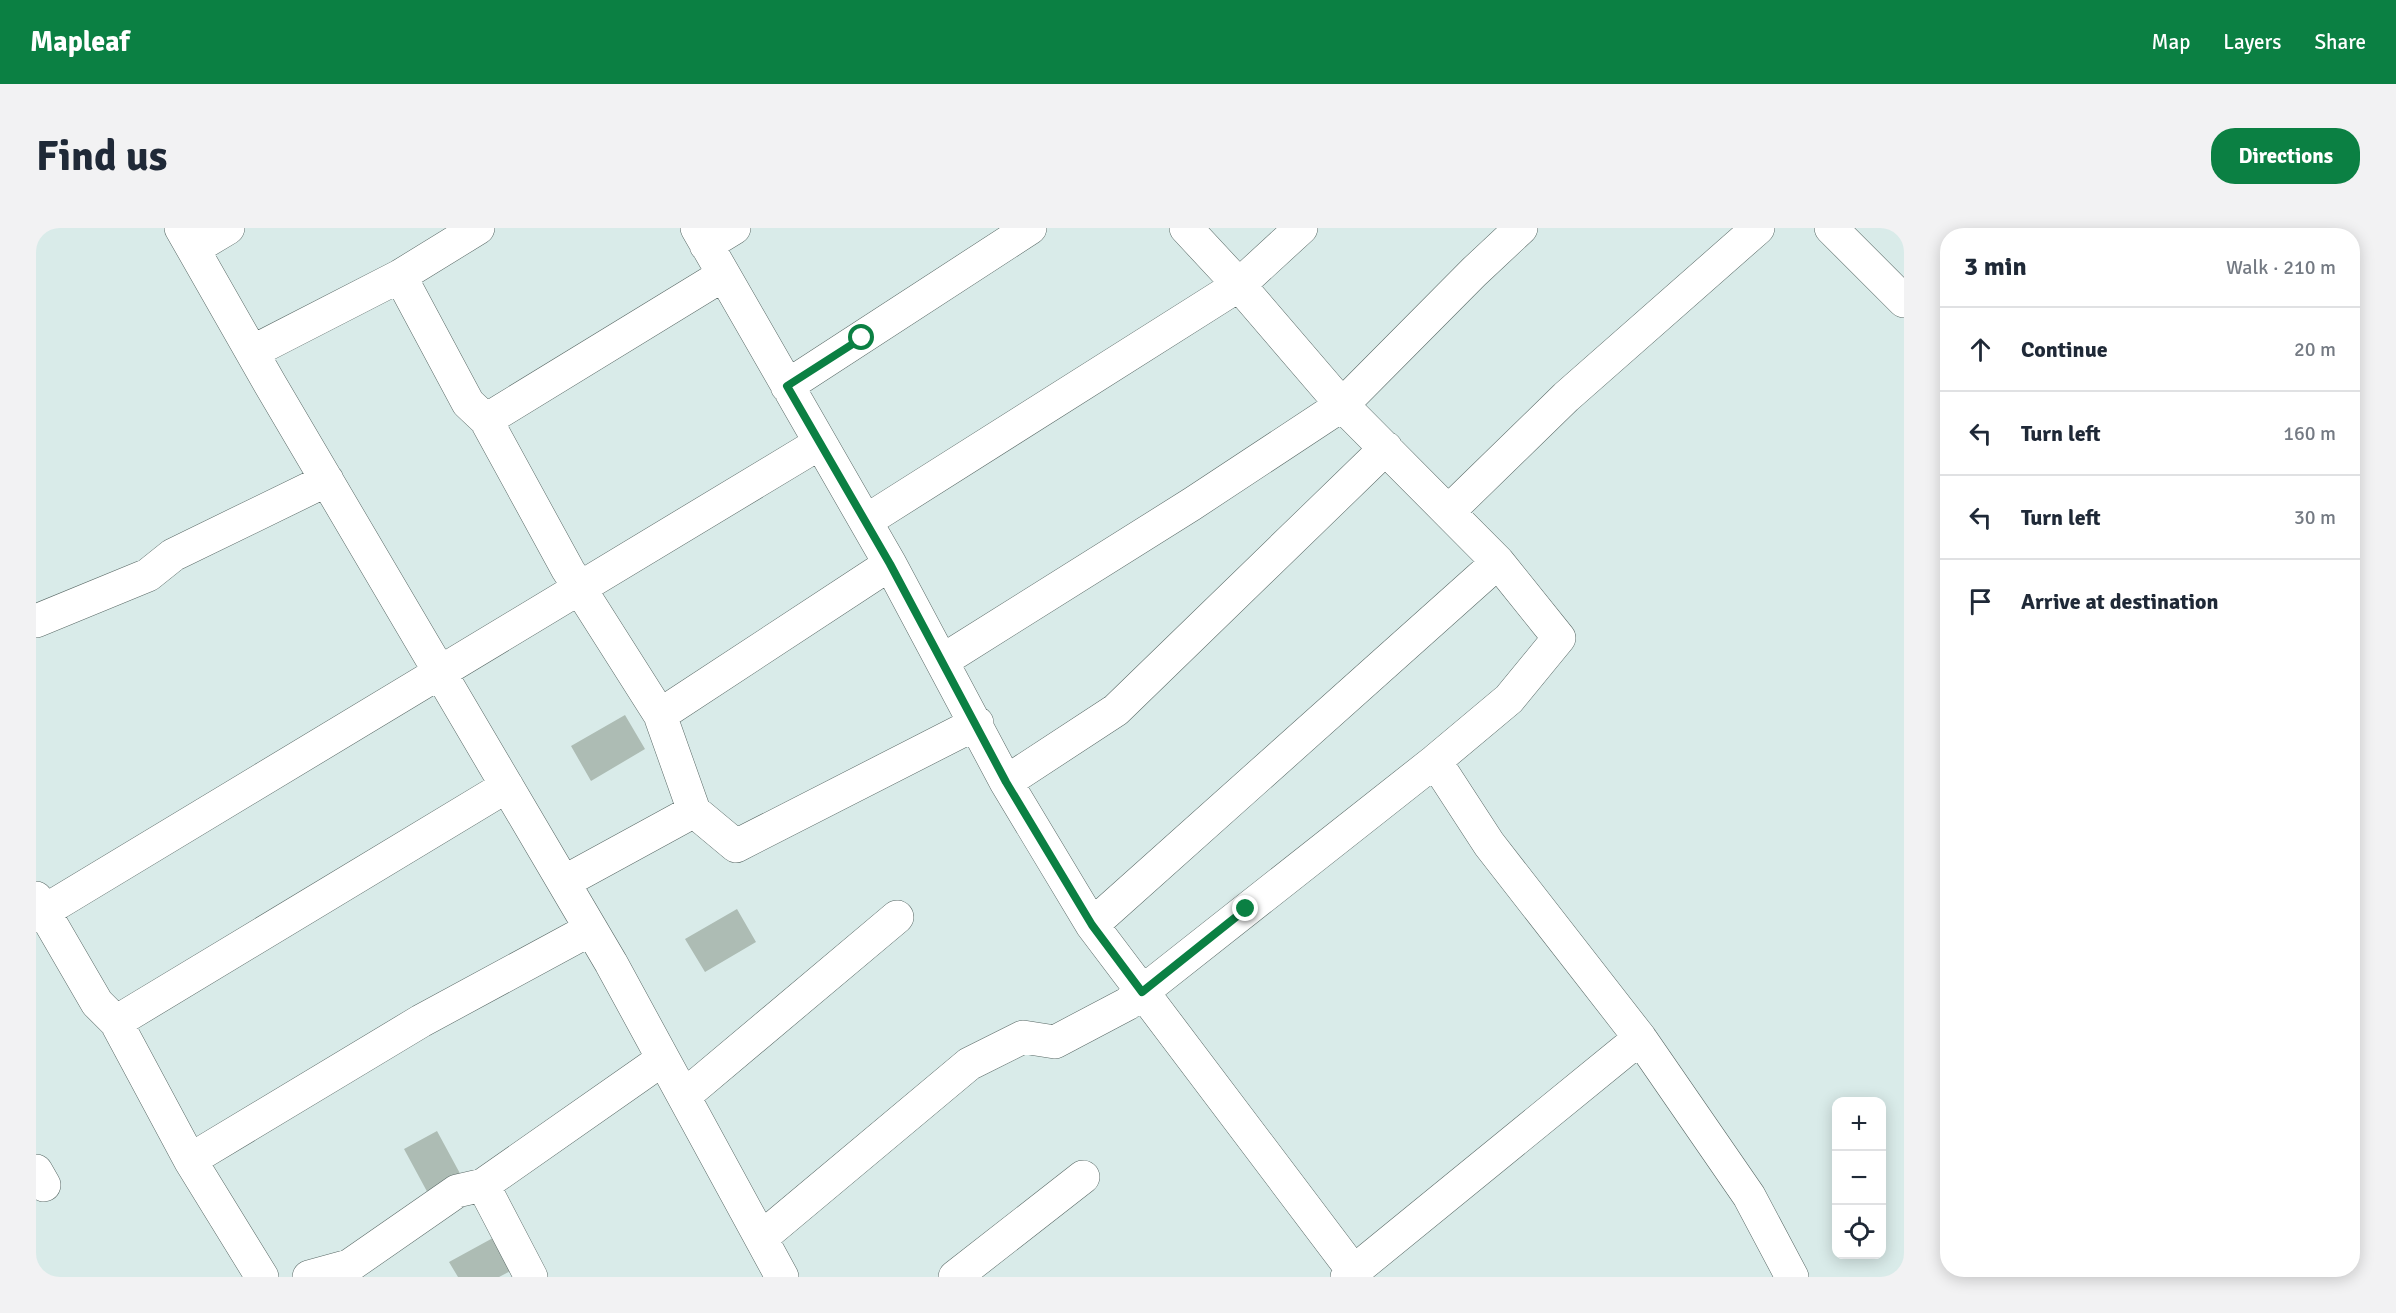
<!DOCTYPE html>
<meta charset="utf-8">
<style>
:root{--surface:#fff;--page:#f2f2f3;--text:#1f2937;--muted:#747a83;--line:#e0e1e3;--accent:#0b8043}
body{margin:0;font-family:Signika,sans-serif;background:var(--page);color:var(--text)}
.controls{position:absolute;right:18px;bottom:18px;display:grid;overflow:hidden;border-radius:12px;box-shadow:0 3px 15px #0003}
.controls button{width:54px;height:54px;display:grid;place-items:center;padding:0;border:0;border-bottom:2px solid var(--line);background:var(--surface);color:var(--text);font:30px sans-serif}
.stop{position:absolute;width:18px;height:18px;margin:-14px;border:4px solid #0b8043;border-radius:50%;background:#fff}
.stop.end{background:#0b8043;border-color:#fff;box-shadow:0 2px 6px #0008}
.list{margin:0;padding:0;list-style:none}
h2{display:flex;justify-content:space-between;align-items:center;height:78px;margin:0;padding:0 24px;font-size:26px}
h2 small{font-size:20px;font-weight:400;color:var(--muted)}
.list li{display:grid;grid-template-columns:39px 1fr auto;gap:18px;align-items:center;box-sizing:border-box;height:84px;padding:0 24px;border-top:2px solid var(--line)}
.list b{display:block;font-size:22px;white-space:nowrap}
.list em{font-size:20px;font-style:normal;color:var(--muted)}
.icon{flex:none;width:33px;height:33px;fill:none;stroke:currentColor;stroke-width:2;stroke-linecap:round;stroke-linejoin:round}
.map{position:relative;flex:none;width:1868px;height:1049px;overflow:hidden;border-radius:24px}
header{display:flex;align-items:center;gap:36px;box-sizing:border-box;height:84px;padding:0 30px;background:var(--accent);color:#fff}
header strong{font-size:28px}
nav{display:flex;gap:33px;margin-inline-start:auto;font-size:21px}
.intro{display:flex;align-items:center;justify-content:space-between;box-sizing:border-box;height:144px;padding:0 36px}
h1{margin:0;font-size:42px}
.button{padding:15px 27px;border-radius:24px;background:var(--accent);color:#fff;font-size:21px;font-weight:700}
main{display:flex;gap:36px;padding:0 36px}
aside{flex:1;background:var(--surface);border-radius:24px;box-shadow:0 3px 15px #0003}
.map>svg:first-child{display:block}
.building{fill:#adbcb4}
.lines{fill:none;stroke-linecap:round;stroke-linejoin:round}
.minor-casing{stroke:#596966;stroke-width:34}
.minor{stroke:#fff;stroke-width:33}
.route{stroke:#0b8043;stroke-width:8}
</style>
<header>
<strong>Mapleaf</strong>
<nav><a>Map</a><a>Layers</a><a>Share</a></nav>
</header>
<div class="intro"><h1>Find us</h1><a class="button">Directions</a></div>
<main>
<div class="map">
<svg width="1868" height="1049" viewBox="0 0 1868 1049">
<rect width="100%" height="100%" fill="#d9ebe9"/>
<path class="building" d="M589,487L609,521L555,553L535,518Z
M701,681L720,714L669,744L649,711Z
M401,903L427,951L394,969L368,921Z
M466,1005L484,1038L463,1049H422L413,1034Z"/>
<g class="lines">
<g class="minor-casing">
<path id="minor" d="M145,0L234,156L575,735L746,1049
M661,0L854,336L970,554L1056,697L1318,1044
M1795,0L1868,73
M670,17L698,0
M157,21L192,0
M364,48L432,175L450,192L532,342L624,487L658,583L700,618L941,495
M216,124L364,48L442,0
M751,158L994,0
M450,192L687,47
M1413,283L1530,169L1722,0
M830,293L1203,57L1265,0
M0,393L112,347L137,327L291,252
M906,433L1156,276L1306,177L1438,44L1485,0
M624,487L854,336
M1399,533L1453,616L1604,810L1713,968L1756,1049
M970,554L1080,482L1350,220
M528,654L658,583
M0,670L61,775L80,794L154,932L226,1049
M0,688L784,215
M1056,697L1462,334
M80,794L471,558
M648,868L861,689
M154,932L385,793L555,701
M0,943L8,957
M447,957L495,1049
M725,1010L933,836L987,809L1019,814L1091,776L1399,533L1473,471L1523,410L1462,334L1306,177L1203,57L1150,0
M273,1049L313,1038L421,963L447,957L627,831
M919,1049L1047,949
M1311,1049L1604,810"/>
</g>
<use href="#minor" class="minor"/>
</g>
<g class="lines">
<path class="route" d="M826,110L751,158L854,336L970,554L1056,697L1106,764L1210,681"/>
</g>
</svg>
<div class="controls">
<button>+</button>
<button>−</button>
<button><svg class="icon" aria-label="locate" viewBox="0 0 24 24"><circle cx="12" cy="12" r="6"/><path d="M12 2v4M12 18v4M2 12h4M18 12h4"/></svg></button>
</div>
<div class="stop" style="left:826px;top:110px"></div>
<div class="stop end" style="left:1210px;top:681px"></div>
</div>
<aside>
<h2>3 min<small>Walk · 210 m</small></h2>
<ul class="list">
<li><svg class="icon" aria-label="ahead" viewBox="0 0 24 24"><path d="M12 20V5M6 11l6-6 6 6"/></svg><div><b>Continue</b></div><em>20 m</em></li>
<li><svg class="icon" aria-label="left" viewBox="0 0 24 24"><path d="M17 20v-9H6M10 6l-5 5 5 5"/></svg><div><b>Turn left</b></div><em>160 m</em></li>
<li><svg class="icon" aria-label="left" viewBox="0 0 24 24"><path d="M17 20v-9H6M10 6l-5 5 5 5"/></svg><div><b>Turn left</b></div><em>30 m</em></li>
<li><svg class="icon" aria-label="arrive" viewBox="0 0 24 24"><path d="M6 21V4h12l-3 4 3 4H6"/></svg><div><b>Arrive at destination</b></div></li>
</ul>
</aside>
</main>
